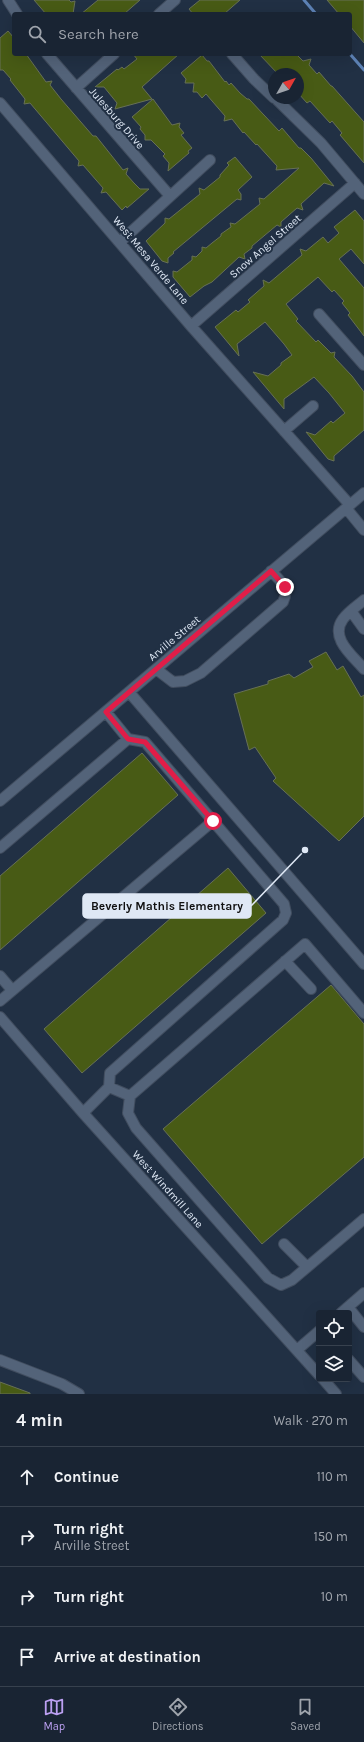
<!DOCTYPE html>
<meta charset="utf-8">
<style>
:root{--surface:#192433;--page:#222c3b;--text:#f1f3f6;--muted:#9fa4ac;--line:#37414e;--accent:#bca0f2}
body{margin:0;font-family:Karla,sans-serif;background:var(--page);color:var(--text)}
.controls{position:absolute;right:12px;bottom:12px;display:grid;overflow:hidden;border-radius:4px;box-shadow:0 4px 16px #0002}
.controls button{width:36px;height:36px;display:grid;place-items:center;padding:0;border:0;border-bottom:1px solid var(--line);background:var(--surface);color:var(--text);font:20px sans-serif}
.compass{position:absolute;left:268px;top:68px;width:36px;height:36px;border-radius:50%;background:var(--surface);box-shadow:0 4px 16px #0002;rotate:50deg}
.stop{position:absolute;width:12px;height:12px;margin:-9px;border:3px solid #e11d48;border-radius:50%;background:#fff}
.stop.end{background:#e11d48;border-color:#fff;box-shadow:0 1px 4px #0008}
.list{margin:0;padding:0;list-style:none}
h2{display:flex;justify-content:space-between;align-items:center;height:52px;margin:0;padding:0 16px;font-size:17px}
h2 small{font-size:13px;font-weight:400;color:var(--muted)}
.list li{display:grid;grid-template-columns:26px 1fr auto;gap:12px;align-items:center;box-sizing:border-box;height:60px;padding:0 16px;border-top:1px solid var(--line)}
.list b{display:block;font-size:15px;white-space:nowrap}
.list p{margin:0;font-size:13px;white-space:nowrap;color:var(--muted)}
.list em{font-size:13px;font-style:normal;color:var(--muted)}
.icon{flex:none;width:22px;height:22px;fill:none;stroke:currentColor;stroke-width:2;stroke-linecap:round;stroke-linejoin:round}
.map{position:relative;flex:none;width:364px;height:1394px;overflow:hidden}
.search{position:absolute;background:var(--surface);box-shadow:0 4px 16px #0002;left:12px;right:12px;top:12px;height:44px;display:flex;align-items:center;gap:10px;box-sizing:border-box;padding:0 14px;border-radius:4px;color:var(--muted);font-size:15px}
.sheet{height:292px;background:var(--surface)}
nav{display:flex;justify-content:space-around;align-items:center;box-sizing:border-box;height:56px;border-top:1px solid var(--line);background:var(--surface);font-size:11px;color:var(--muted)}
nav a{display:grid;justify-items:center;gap:2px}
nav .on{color:var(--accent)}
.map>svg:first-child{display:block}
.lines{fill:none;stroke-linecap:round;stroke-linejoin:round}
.stream{stroke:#5d82b5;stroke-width:3}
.building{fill:#485b15;stroke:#677056}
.minor-casing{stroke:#414d5f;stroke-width:12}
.minor{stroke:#536379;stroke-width:10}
.route{stroke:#e11d48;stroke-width:5}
.labels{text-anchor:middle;stroke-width:4;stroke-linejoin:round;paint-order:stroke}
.street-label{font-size:11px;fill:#dfe8f5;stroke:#213044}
.leader{fill:none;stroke:#dfe8f5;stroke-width:1.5}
.callout-dot{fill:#dfe8f5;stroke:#213044;stroke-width:1.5}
.callout{fill:#dfe8f5;stroke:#dfe8f5;stroke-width:1.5}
.callout-label{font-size:12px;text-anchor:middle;font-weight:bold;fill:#111}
</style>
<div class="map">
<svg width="364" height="1394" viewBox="0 0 364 1394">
<rect width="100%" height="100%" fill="#213044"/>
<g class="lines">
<path class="stream" d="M304,0L316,14
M350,54L364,70"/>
</g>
<path class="building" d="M34,0H69L71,2L75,1L73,14H46Z
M98,0H140L124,14H81Z
M200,0H240L224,14H193L189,9Z
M327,0H364V43L350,26V14H339Z
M8,31L14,38V54H26L46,82L52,81L50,85L61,99L93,136H96L123,170L128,168L126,174L134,183L140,189H149L127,208L126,206L122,210L106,192L101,193L103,188L83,165L78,166L79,161L30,103L24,104L25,99L10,80L11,79L3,70H0V38Z
M133,54H179L142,87L152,99L115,109L117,103L104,87H95L117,69L118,70L122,67L124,69L137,59Z
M259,54H296L303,61L311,59L309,65L317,74L319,72L331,86H332L364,122V163L340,135L342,133L332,121L330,123L310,101L307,103L298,93V74H278Z
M202,55L207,61H209L225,82L226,81L229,85L231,83L240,93L247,99H249L279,131L282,128L299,148H301L311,158L334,186L324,183L301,204L303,210L297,208L281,222V227L277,225L252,246V248L244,254L245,259L239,257L212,282L204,286L190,297L173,277V271L177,272L192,260V256L196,257L202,251V247L206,248L212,243L221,236V234L231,227L230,223L235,224L260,204L259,198L264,199L299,168L276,170L277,166L257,144L256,145L244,132L243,133L232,119L224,121L225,116L206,94L202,98L197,92H193L194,83H185L186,79L181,73Z
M153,99L172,125L180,123L179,127L184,133L181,135L192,148L188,151L189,153L168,171L169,163L163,156L165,154L151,140H145V135L140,129L141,127L132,117Z
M235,157L252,177L238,190L241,194V200L237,199L173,252L174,253L168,258V263L162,261L146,241L165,223V218L169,219L200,194L199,188L204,190L220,177V175L229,165L227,163Z
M355,210L364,221V264L351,249L339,259L364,288V336L348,315L350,313L342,303L344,301L334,290L332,292L318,277L286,304L298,319L296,321L316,342L318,340L331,353L335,352L334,357L352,376L364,392V430L334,456V461L328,459L306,432L315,435L331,421L333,423L345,413L329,393L314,377L284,399V409L253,372L268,376L281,365V363L292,355L284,344L265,322L237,344L239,356L215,327L236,310L238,312L250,302L248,300L264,286L263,280L269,283L302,255L300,249L306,251L323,237L328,243L339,233L334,227Z
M326,652L337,670L343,666L361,697L364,695V816L339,841L273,781L276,778L255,747L249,750L234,694L268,684V681L289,674L294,678L313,667L309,661Z
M142,753L178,795L0,950V876Z
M228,868L266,913L82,1073L44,1029Z
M331,985L364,1024V1157L262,1244L163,1129Z
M0,1382L30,1393V1394H0Z"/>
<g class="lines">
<g class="minor-casing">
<path id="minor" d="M8,0L17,14
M159,14L175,0
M47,54L170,196
M232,54L254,79L274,98
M76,88L114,54
M275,98L321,143L364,194
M0,103L191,326L350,505
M120,242L210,160
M319,314L364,365
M191,326L355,183
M284,431L313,406
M346,508L364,530
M364,600C357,606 348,612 343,619C329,638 353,656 364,669
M351,611L364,629
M156,669L173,682L185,681L201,673L283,602C290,587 281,582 271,571
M129,692L364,964
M0,801L364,493
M0,848L128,739
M285,961L311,989
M0,976L12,990
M0,1001L213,821L145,742L128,739L106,712
M364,1013L305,944L130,1096L128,1113L136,1128L268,1278L281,1285L292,1280L364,1219
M0,1017L83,1113L319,1375
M109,1087L130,1096
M83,1113L109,1087L110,1073L283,920L286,913L284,904L213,821
M284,1244L307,1267
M348,1307L364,1327
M341,1313L364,1293
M297,1350L319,1331
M0,1360L62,1384L79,1394
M349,1360L364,1377
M323,1379L336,1394"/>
</g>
<use href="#minor" class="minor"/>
</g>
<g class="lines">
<path class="route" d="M213,821L145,742L128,739L106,712L271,571L285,587"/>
</g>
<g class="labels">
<g class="street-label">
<text transform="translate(117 118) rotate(49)" y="4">Julesburg Drive</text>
<text transform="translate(265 246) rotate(-41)" y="4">Snow Angel Street</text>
<text transform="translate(151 260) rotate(50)" y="4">West Mesa Verde Lane</text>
<text transform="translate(174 638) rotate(-40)" y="4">Arville Street</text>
<text transform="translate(168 1189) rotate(48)" y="4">West Windmill Lane</text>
</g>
</g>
<path class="leader" d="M305 850L251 906"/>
<circle class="callout-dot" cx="305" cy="850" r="4"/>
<rect class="callout" x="83" y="894" width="168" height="24" rx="4"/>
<g class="callout-label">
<text x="167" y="910">Beverly Mathis Elementary</text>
</g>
</svg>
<div class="controls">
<button><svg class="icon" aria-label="locate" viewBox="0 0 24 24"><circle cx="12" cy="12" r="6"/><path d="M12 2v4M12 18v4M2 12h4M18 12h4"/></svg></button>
<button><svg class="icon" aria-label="layers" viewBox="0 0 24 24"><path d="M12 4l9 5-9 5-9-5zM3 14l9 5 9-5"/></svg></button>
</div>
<svg class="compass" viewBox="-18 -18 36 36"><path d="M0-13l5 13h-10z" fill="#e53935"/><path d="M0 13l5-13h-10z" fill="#9fa4ac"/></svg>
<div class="stop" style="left:213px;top:821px"></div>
<div class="stop end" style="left:285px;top:587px"></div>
<div class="search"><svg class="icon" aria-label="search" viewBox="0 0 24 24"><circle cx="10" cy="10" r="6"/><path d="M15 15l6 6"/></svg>Search here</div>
</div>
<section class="sheet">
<h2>4 min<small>Walk · 270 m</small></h2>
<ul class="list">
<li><svg class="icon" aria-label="ahead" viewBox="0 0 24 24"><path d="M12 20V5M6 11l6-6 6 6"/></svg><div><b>Continue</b></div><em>110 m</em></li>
<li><svg class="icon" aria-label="right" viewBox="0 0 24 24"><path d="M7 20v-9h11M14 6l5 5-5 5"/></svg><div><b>Turn right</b><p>Arville Street</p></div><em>150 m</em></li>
<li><svg class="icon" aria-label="right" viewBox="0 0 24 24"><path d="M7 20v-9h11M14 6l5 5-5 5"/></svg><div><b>Turn right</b></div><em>10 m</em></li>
<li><svg class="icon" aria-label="arrive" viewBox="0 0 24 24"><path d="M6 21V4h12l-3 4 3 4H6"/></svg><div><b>Arrive at destination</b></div></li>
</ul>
</section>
<nav>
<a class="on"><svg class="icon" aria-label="map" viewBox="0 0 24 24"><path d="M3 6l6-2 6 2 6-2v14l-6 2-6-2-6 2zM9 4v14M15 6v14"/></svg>Map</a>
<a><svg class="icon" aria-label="directions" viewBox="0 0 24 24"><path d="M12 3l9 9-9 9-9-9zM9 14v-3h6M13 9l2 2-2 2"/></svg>Directions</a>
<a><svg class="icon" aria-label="saved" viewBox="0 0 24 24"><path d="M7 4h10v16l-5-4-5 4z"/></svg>Saved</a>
</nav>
